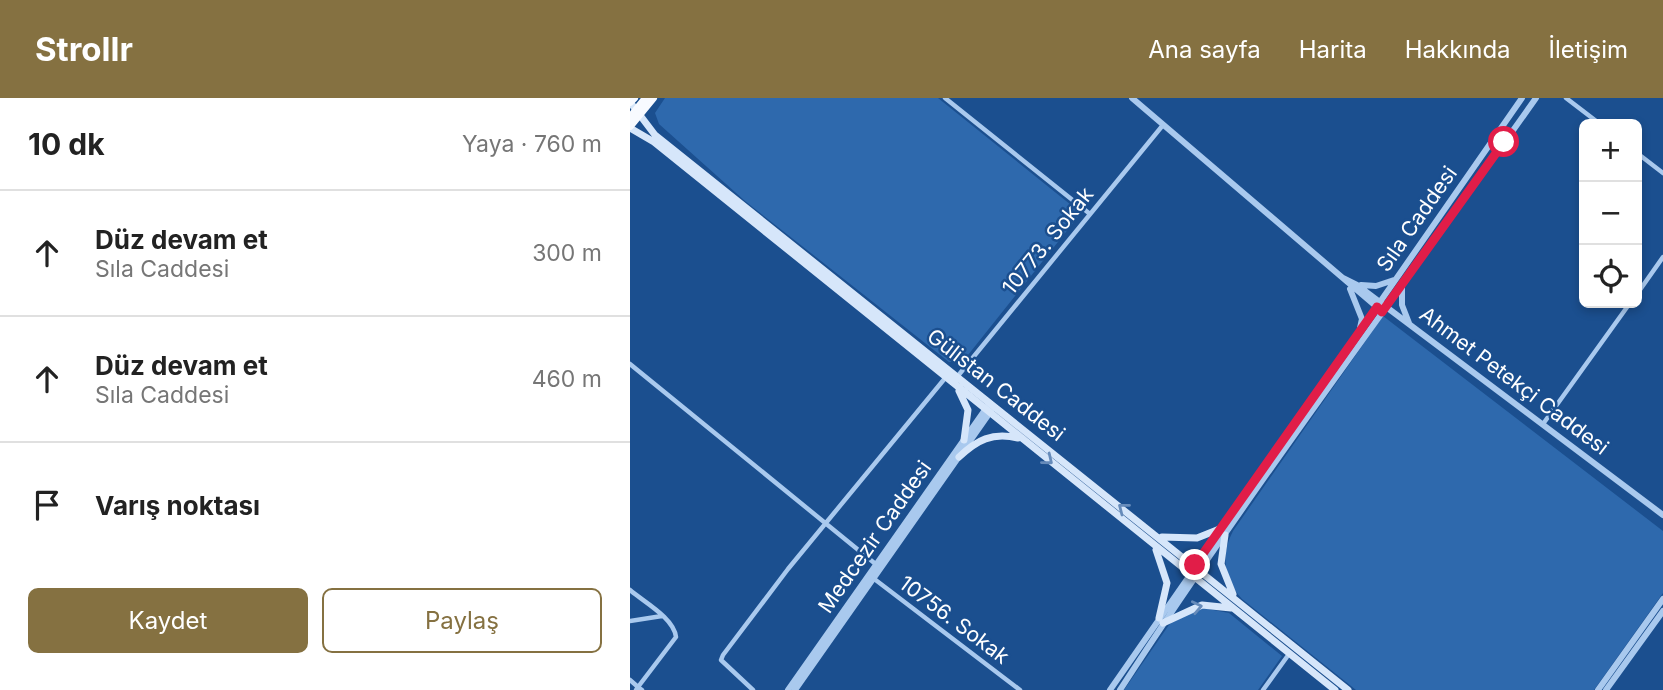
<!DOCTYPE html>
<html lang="tr">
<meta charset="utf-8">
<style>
:root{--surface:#fff;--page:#f2f2f2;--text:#222;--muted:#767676;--line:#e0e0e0;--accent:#857141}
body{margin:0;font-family:Inter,sans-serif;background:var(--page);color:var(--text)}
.controls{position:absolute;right:21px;top:21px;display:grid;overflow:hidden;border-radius:10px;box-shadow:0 4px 10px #0003}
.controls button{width:63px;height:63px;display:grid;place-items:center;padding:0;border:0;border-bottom:2px solid var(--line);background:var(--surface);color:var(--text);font:35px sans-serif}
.stop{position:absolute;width:21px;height:21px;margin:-16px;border:5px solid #e11d48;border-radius:50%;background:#fff}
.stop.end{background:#e11d48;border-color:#fff;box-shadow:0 2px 7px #0008}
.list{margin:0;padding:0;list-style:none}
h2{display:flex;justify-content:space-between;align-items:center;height:91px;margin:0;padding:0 28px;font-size:30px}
h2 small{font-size:23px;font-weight:400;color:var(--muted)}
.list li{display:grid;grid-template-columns:46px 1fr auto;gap:21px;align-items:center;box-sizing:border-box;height:126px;padding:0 28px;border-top:2px solid var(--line)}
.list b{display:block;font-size:26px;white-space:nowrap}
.list p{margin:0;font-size:23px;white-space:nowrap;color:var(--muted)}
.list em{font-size:23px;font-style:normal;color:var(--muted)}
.actions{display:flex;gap:14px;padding:21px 28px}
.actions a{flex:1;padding:16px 0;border:2px solid var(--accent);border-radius:10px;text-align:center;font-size:24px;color:var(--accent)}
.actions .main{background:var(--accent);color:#fff}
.icon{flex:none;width:38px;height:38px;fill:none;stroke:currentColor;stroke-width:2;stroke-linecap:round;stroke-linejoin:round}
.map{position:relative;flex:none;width:1033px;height:592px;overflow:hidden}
header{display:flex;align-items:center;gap:42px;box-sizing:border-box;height:98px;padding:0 35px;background:var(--accent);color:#fff}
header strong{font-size:33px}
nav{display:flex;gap:38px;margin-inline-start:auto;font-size:24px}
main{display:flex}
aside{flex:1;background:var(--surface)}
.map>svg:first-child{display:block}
.green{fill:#2e69ad}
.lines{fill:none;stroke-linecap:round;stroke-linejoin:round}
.minor{stroke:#a9c9ee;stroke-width:4.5}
.tertiary{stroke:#a9c9ee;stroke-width:6}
.secondary{stroke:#d6e6fa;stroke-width:7}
.trunk{stroke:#f8faff;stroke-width:8}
.trunk-bridge{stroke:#f8faff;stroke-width:8}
.oneway{stroke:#668bba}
.route{stroke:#e11d48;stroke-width:9}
.labels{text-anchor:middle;stroke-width:5;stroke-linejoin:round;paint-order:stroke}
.street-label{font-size:21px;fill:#fff;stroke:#1b4f8f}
</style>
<header>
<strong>Strollr</strong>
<nav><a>Ana sayfa</a><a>Harita</a><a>Hakkında</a><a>İletişim</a></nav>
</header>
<main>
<aside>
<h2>10 dk<small>Yaya · 760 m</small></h2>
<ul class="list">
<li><svg class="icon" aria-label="ahead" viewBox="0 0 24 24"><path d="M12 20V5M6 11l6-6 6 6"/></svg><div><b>Düz devam et</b><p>Sıla Caddesi</p></div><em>300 m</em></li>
<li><svg class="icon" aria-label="ahead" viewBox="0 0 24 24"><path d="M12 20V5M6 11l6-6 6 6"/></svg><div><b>Düz devam et</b><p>Sıla Caddesi</p></div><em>460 m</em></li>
<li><svg class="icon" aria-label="arrive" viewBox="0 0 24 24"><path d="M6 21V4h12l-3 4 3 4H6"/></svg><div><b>Varış noktası</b></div></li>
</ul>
<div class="actions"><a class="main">Kaydet</a><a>Paylaş</a></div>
</aside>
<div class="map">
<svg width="1033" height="592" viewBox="0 0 1033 592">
<rect width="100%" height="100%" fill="#1b4f8f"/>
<path class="green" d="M35,0H308L451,115L334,262L319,264L115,103L29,26L25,15Z
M753,218L1033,433V495L964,592H726L612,501C594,481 590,457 603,433Z
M573,510L599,515L652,558L628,592H494L541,524Z"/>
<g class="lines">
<path class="minor" d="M315,0L460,116
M936,0L970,26
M1007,55L1033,75
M1007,196L1033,159
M0,266L248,468
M327,279L533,27
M913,326L1000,205
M243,480L390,592
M0,492C14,504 44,520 46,539L8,589L0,582
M0,523L32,518
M6,592L8,589L12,592
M123,592L91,562L93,557L158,471L316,279
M633,592L659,556"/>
<path class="tertiary" d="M502,0L748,210
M713,180L727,187L1033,417
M731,187L746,188L764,182
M772,188V207L779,225
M720,191L732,221L730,230
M158,592L357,309
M165,592L361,313
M480,592L892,0
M490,592C621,390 767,197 906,0
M968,592L1033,501
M976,592L1033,513"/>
<path class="secondary" d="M0,4L25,37L718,592
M0,30L24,44L705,592
M329,293L338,312L334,342
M329,359C347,342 362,334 388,340
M595,437L591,466L603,496
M532,439L567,440L592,430
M526,452L537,485L529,520
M533,525L572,507L601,510"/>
<path class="trunk" d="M0,28L23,0"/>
<path class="trunk-bridge" d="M0,4L4,0
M0,20L16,0"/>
</g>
<defs><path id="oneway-chevron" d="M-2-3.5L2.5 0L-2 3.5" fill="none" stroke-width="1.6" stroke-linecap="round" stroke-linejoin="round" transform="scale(1.75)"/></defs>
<g class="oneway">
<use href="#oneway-chevron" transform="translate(418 362) rotate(39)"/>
<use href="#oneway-chevron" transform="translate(493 410) rotate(-142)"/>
<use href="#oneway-chevron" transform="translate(567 509) rotate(-12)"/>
</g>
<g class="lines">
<path class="route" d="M565,467L747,209L752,214L874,44"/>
</g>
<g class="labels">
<g class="street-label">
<text transform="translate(787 121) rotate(-55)" y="7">Sıla Caddesi</text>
<text transform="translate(418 143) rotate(-51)" y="7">10773. Sokak</text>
<text transform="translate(884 283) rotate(37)" y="7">Ahmet Petekçi Caddesi</text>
<text transform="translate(366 287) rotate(38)" y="7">Gülistan Caddesi</text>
<text transform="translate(245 439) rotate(-55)" y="7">Medcezir Caddesi</text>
<text transform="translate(324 522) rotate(37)" y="7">10756. Sokak</text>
</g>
</g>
</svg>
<div class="controls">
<button>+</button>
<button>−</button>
<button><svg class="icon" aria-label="locate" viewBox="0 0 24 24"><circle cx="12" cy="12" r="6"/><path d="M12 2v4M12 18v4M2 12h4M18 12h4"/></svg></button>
</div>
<div class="stop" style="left:874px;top:44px"></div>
<div class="stop end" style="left:565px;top:467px"></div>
</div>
</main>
